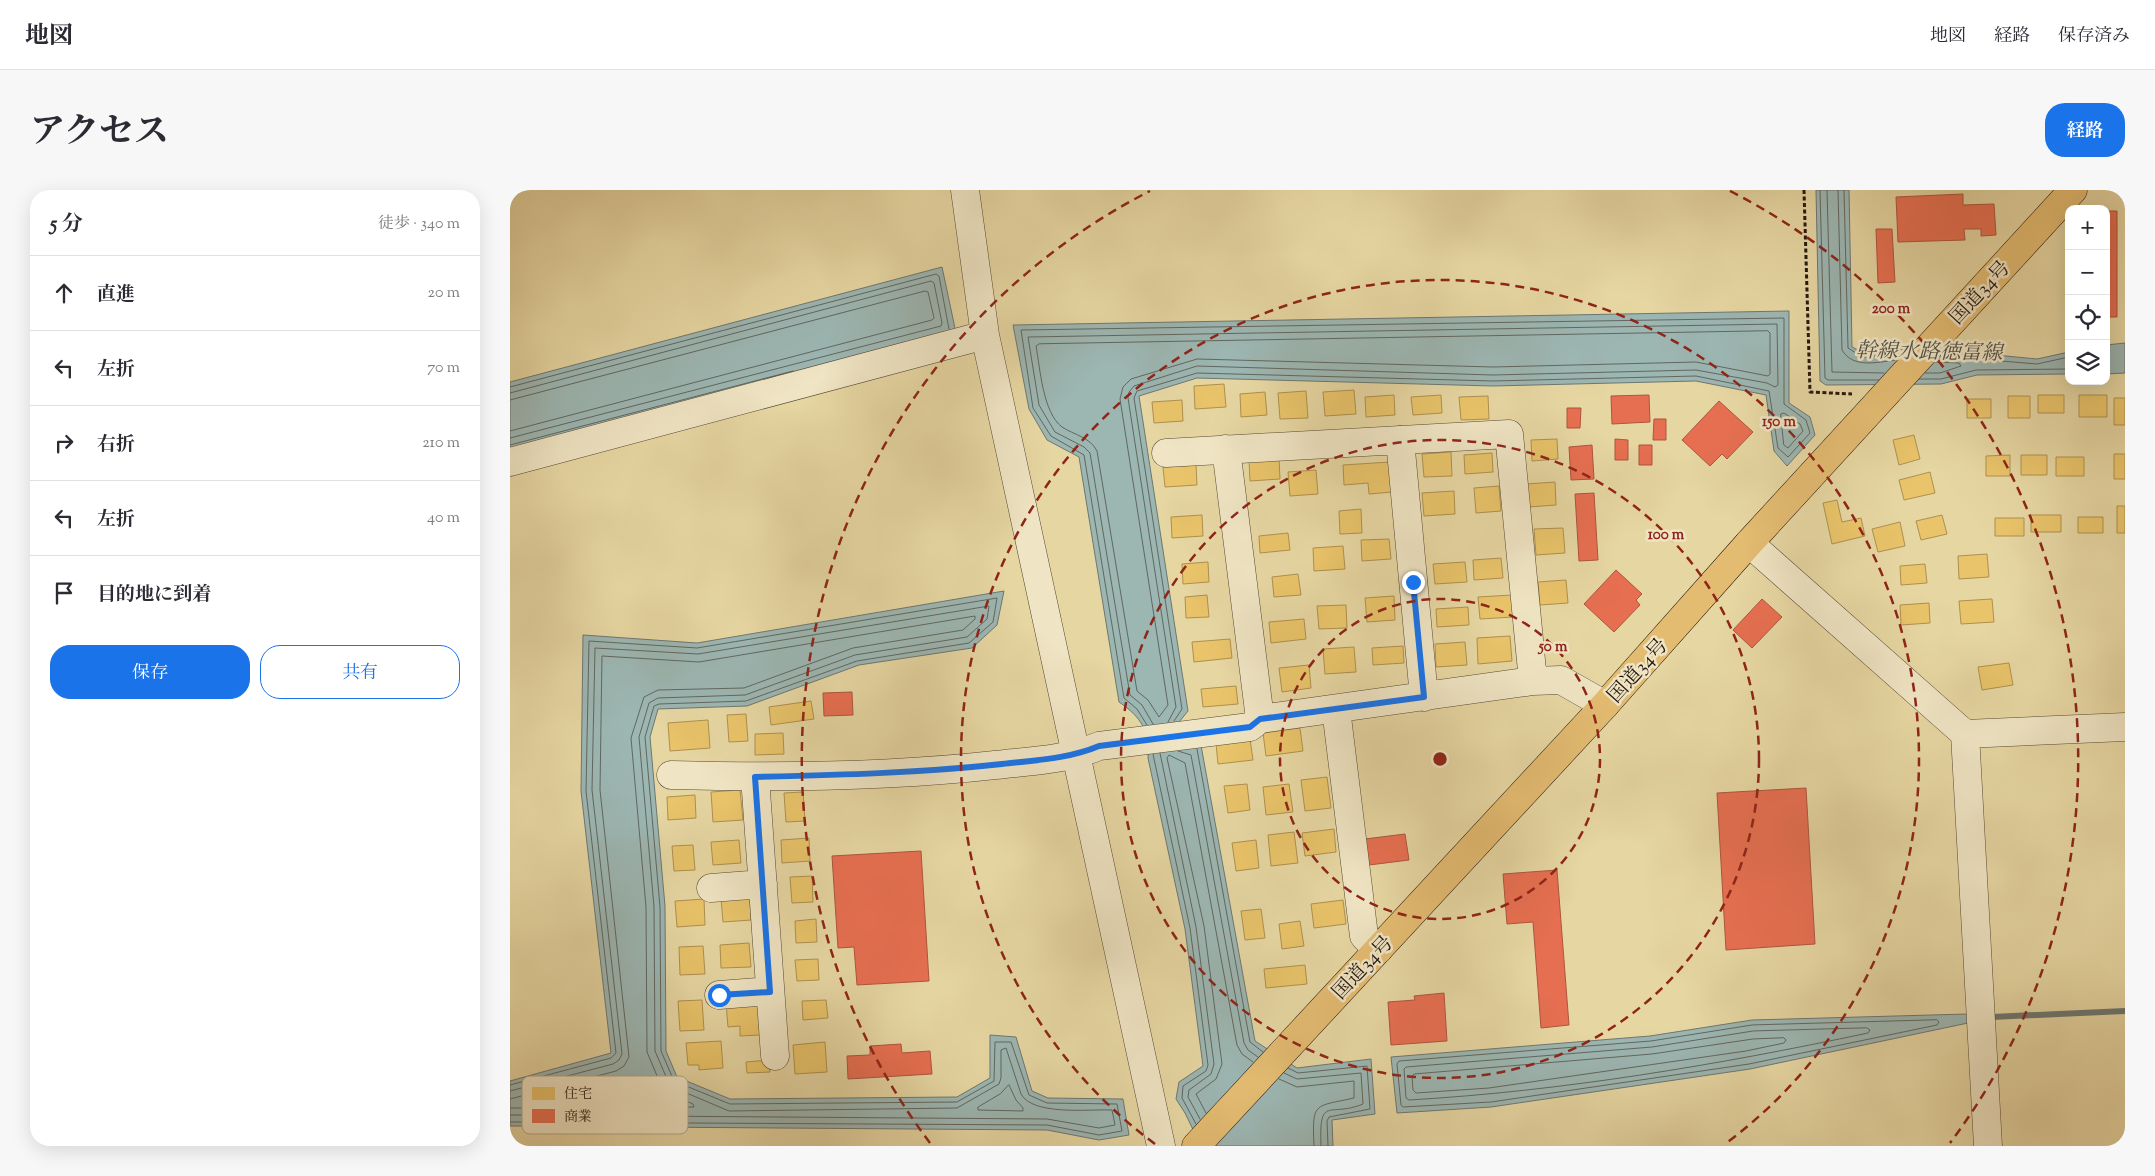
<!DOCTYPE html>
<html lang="ja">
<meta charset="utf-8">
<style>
:root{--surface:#fff;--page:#f7f7f7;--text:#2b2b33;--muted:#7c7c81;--line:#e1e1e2;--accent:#1a73e8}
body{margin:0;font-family:"Sorts Mill Goudy","Noto Serif JP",serif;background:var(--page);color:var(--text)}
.controls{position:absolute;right:15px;top:15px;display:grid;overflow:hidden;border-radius:10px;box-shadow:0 5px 20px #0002}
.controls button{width:45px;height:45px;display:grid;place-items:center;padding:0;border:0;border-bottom:1px solid var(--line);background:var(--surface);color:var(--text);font:25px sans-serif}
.stop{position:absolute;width:15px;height:15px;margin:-11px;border:4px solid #1a73e8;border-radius:50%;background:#fff}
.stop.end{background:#1a73e8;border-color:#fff;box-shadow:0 1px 5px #0008}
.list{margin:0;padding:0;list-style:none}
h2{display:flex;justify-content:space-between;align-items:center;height:65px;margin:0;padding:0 20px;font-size:21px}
h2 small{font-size:16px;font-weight:400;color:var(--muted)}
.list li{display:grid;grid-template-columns:32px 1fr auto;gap:15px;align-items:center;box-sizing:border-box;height:75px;padding:0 20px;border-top:1px solid var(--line)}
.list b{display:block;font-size:19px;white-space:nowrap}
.list em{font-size:16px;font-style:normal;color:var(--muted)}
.actions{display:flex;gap:10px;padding:15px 20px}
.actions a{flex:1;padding:11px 0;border:1px solid var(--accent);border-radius:20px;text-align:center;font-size:18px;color:var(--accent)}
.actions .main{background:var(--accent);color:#fff}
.icon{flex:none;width:28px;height:28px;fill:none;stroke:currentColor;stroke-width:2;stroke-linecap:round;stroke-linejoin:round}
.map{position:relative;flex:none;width:1615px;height:956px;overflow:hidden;border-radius:20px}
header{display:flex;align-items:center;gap:30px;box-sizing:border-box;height:70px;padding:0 25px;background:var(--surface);border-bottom:1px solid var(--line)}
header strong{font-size:24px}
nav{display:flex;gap:28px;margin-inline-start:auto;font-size:18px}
.intro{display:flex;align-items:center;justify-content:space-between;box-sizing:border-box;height:120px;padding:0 30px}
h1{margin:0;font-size:35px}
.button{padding:12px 22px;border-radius:20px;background:var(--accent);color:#fff;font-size:18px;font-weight:700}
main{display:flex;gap:30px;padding:0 30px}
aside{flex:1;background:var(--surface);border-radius:20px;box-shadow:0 5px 20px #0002}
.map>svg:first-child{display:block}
.water{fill:#9cb6b2;stroke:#6d7771}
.homes{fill:#e9c46a;stroke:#ae904f}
.shops{fill:#e76f51;stroke:#ad553d}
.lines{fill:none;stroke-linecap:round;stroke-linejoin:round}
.shore{stroke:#616760;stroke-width:1}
.stream{stroke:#6d7771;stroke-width:6}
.minor-casing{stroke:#564834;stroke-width:29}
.highway-casing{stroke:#26180f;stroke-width:29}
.path{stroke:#26180f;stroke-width:3;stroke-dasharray:4 2.5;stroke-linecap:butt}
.minor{stroke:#efe4c3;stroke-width:28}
.highway{stroke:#e3bb71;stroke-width:28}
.route{stroke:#1a73e8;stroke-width:6}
.ring{fill:none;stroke:#8f2418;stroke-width:2.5;stroke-dasharray:9 6}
.labels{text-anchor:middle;stroke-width:5;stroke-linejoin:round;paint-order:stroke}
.street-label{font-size:20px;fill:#26180f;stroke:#efe4c3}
.water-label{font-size:21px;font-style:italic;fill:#4f4f48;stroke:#efe4c3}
.key{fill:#efe4c3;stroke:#b3a78d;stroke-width:1}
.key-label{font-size:14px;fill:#26180f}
.centre{fill:#8f2418;stroke:#efe4c3;stroke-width:2.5}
.ring-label{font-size:15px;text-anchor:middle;font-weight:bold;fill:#8f2418;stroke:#efe4c3;stroke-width:5;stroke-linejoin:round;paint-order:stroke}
</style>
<header>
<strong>地図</strong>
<nav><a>地図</a><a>経路</a><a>保存済み</a></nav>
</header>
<div class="intro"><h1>アクセス</h1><a class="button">経路</a></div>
<main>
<aside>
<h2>5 分<small>徒歩 · 340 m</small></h2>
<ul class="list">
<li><svg class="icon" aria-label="ahead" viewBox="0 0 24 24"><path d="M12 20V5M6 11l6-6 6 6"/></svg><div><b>直進</b></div><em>20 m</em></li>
<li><svg class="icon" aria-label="left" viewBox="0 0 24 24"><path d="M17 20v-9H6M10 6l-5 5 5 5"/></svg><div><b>左折</b></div><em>70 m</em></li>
<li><svg class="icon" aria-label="right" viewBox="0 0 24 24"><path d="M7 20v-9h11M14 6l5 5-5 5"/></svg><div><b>右折</b></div><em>210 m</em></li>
<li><svg class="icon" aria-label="left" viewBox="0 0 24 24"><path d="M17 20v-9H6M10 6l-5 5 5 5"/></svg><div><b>左折</b></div><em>40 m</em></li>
<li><svg class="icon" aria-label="arrive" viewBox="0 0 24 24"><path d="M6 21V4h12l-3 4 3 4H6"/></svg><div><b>目的地に到着</b></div></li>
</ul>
<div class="actions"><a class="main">保存</a><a>共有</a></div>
</aside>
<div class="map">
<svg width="1615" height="956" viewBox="0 0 1615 956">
<rect width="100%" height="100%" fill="#e6d6a2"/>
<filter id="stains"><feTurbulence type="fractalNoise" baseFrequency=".004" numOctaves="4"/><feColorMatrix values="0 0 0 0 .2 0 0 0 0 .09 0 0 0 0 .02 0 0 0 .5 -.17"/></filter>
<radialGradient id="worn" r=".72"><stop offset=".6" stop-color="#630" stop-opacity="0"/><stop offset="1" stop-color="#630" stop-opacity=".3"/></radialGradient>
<path class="water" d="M1306,0H1339L1342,157L1352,162L1387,159L1444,161L1527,169L1559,162V184L1467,185L1431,194L1316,195L1310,191Z
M432,77L446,143L0,260V192Z
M1279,121V213L1300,227L1305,245L1277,276L1264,261L1256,205L1186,191L983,196L687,188L629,206L678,521L669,532L675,553L690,550L745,851L787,878L861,869L865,924L822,930L823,956H691L675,923L666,909L669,892L693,876L675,739L638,568C640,541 631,527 609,512L569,267L537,250L519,219L503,135Z
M1615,153V183L1596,184V155Z
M494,401L487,435L462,458L349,475L237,516L148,519L140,547L155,716L156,861L167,887L220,909L447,907L480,888V845L506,847L522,901L538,908L613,909L619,945L589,950L537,940L0,936V891L101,863L71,601L73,445L187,453Z
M1457,824L1458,833L1240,879L981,917L887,923L881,867L1140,846L1242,830Z"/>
<path class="homes" d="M714,194L716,217L685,219L684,196Z
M844,200L846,224L815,226L813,202Z
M796,201L798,228L770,229L768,203Z
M755,202L757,225L731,227L730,204Z
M884,205L885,225L856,227L855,207Z
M931,205L932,223L903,225L901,207Z
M1528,205H1554V223H1528Z
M1569,205H1597V227H1569Z
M978,206L979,229L951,230L949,207Z
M1498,206H1520V228H1498Z
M1604,208H1615V235H1604Z
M1457,209H1481V228H1457Z
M672,210L673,231L644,233L642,212Z
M1404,245L1410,269L1389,275L1383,250Z
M1047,249L1048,269L1022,271L1021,250Z
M941,262L942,286L914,287L912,264Z
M982,263L983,282L955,284L954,265Z
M1604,264H1615V289H1604Z
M1500,265V286H1476V266Z
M1511,265H1537V285H1511Z
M1546,267H1574V286H1546Z
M769,268L770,289L740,291L739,270Z
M880,272L882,302L859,304L858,293L834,295L833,275Z
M686,275L687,295L655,297L653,277Z
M806,280L808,304L780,306L778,282Z
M1420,282L1425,303L1394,310L1389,290Z
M1045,292L1046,315L1018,317L1017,294Z
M989,296L991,321L966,323L964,298Z
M944,301L945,324L914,326L912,303Z
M1327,310L1332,332L1351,328L1355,346L1322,354L1313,313Z
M1607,316H1615V343H1607Z
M851,319L852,343L830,344L829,321Z
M692,325L693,346L662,348L661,327Z
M1432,325L1437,344L1411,350L1406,331Z
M1521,325H1551V342H1521Z
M1568,327H1593V343H1568Z
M1485,328H1514V346H1485Z
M1390,332L1395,356L1368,362L1362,339Z
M1053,338L1055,363L1026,365L1024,339Z
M778,343L780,360L750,363L749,346Z
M879,349L881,369L852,371L851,350Z
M833,356L835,379L804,381L803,358Z
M1477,364L1479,387L1449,389L1448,366Z
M991,368L993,388L964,390L963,370Z
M698,372L699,392L673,394L672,374Z
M955,372L957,392L925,394L923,374Z
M1415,374L1417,393L1391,395L1390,376Z
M788,384L791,405L764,407L762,387Z
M1056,390L1058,413L1030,415L1028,392Z
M697,405L699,427L676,428L675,407Z
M1002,405L1003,427L970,429L968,407Z
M884,406L885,430L857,432L855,408Z
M1482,409L1484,432L1451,434L1449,411Z
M1419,413L1420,433L1391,435L1390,415Z
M836,415L837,438L809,439L807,416Z
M958,417L959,435L927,437L926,419Z
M794,429L796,449L761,453L759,432Z
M1000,446L1002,471L968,474L967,448Z
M720,449L722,468L684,472L682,452Z
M955,452L957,475L926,477L925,454Z
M893,456L894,473L863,475L862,458Z
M844,457L846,482L815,484L813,459Z
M1499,473L1503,495L1472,500L1468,477Z
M799,475L801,498L772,502L769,478Z
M726,496L728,514L693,517L691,499Z
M301,511L304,529L261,535L259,517Z
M236,524L238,551L219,552L217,525Z
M198,530L200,558L160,561L158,533Z
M790,538L793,561L756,566L753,543Z
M273,543L274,564L245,565V544Z
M740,549L743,570L708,574L706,553Z
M817,587L821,618L795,621L791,590Z
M737,594L740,620L718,623L714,596Z
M779,594L783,622L756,625L753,597Z
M230,600L233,630L203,632L201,602Z
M293,602L295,631L276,632L274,603Z
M185,605L186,628L158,630L157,607Z
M824,639L826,662L795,666L792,643Z
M784,642L788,673L761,676L758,645Z
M299,648L300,671L272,673L271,650Z
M229,650L231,673L203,675L201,652Z
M746,650L749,678L726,681L722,653Z
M183,655L185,680L164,681L162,656Z
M302,686L303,712L282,713L280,687Z
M240,706L241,730L213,732L211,708Z
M194,709L195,735L167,737L165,711Z
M833,710L836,734L804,738L801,714Z
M751,719L755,748L735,750L731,721Z
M306,729L307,752L286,753L285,731Z
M790,731L794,756L772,759L769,734Z
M239,753L241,777L211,778L210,755Z
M193,756L195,784L170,785L169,757Z
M308,769L309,790L287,791L285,770Z
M795,775L797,794L756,798L754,779Z
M192,810L194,840L170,841L168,811Z
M316,810L318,828L293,830L292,811Z
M248,812L250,845L230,846V836L218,837L216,813Z
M211,851L213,878L189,880V875H178L176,853Z
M315,852L317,882L285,884L283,855Z
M259,870L260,882L237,883L236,872Z"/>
<path class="shops" d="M1453,4V15L1484,14L1486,45L1471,46V39H1454L1455,50L1388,52L1386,7Z
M1596,21H1607V127H1596Z
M1366,39H1382L1385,92L1368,93Z
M1139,205L1140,232L1102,234L1101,206Z
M1209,211L1243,242L1217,269L1212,264L1200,276L1172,250Z
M1057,218H1071L1070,238H1057Z
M1144,229H1156V250H1143Z
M1105,249L1118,250V270H1105Z
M1082,255L1084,289L1061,290L1059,257Z
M1129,255H1142V275H1129Z
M1084,303L1088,370L1069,371L1065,304Z
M1106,380L1132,404L1126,410L1130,415L1104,442L1074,414Z
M1252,409L1272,427L1242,458L1223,440Z
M342,502L343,525L314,526L313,503Z
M1296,598L1305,754L1216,760L1207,603Z
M895,644L899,670L859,675L855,649Z
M411,661L419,791L347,795L344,757L328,758L322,666Z
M1047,680L1059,835L1031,838L1023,732L997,734L993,684Z
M934,803L937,851L881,855L878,812L905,810L904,806Z
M391,854L392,863L420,861L422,884L338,889L337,866L360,865V856Z"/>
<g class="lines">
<path class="shore" d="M1310,0L1315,188L1318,190H1369
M1317,0L1322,182L1374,183
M1328,0L1332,160C1343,179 1368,172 1386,170
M1334,0L1338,158L1352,167L1392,164
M1258,141L1260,143V184L1258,186L1186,172L983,177L687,169L621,189L613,197L610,209L658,515L649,527L638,510L627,501L587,261C580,247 564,245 552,237C533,223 530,178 526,156L529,154Z
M1431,166L1527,174L1559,167
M1415,183H1430L1451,176L1449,173L1426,172
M1409,189H1431L1466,180L1559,179
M0,197L426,84L429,86L439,139
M0,203L421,91L424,93L432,133L431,136L0,248
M0,210L415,101L418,102L424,128L422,130L0,241
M1271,224L1274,223L1290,234L1293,241L1278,258L1274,255Z
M0,255L283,181
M643,534L632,515L620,505L580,263L574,257L545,242L529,215L518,147L1267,134L1268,195L1265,197L1257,193L1186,180L983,185L687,176L624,196L619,202L618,208L666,517L658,532
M637,535L627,519L614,508L574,265L541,246L523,218L511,140L1274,128V214L1296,230L1300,243L1278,267L1268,258L1259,201L1186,186L983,191L687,183L627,201L624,208L672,519L664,531
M687,559L740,852L753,862
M668,561L681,565L734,853L738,860L748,867
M650,563L686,737L704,874L701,884L679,900L678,907L690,929
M643,564L680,738L698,875L696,881L673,896L672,908L686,934
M1427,830L1429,832L1427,835L1239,874L981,912L893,917L891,915L887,874L889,871L1141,851L1242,835Z
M1357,838L1360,840L1358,843C1207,875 1053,901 899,910L896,908L894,879L896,877L1142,857L1243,841Z
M1274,848L1276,850L1274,853L1236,861L979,898L906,903L903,900L902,886L904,884L1142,864L1243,849Z
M778,878L788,883L857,876L860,919L819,927L817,931L818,956
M774,883L787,889L851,883L853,914C819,928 809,904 811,956
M769,889L787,897L844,891V908C804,917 802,911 804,956
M0,895L101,868L106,863L76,601L79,451L187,458L487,408L483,432L459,453L347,471L236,511L149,514L144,516L135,547L150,717L151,861L164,891L220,914L447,912L484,891L485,852H501L519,905L537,913L607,914L612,941L589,945L537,935L0,932
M499,895L506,910L513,918V921L468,920V917L490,904Z
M0,901L103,874L109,870L112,864L82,600L85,458L188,464L479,416L477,429L457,447L345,465L235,505L148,508L139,513L129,547L144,717L145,861L160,896L219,921L447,918L489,894L491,888V860L496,858L511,904C523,926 579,919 602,920L605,935L589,938L537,929L0,925
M0,909L106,881L114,876L119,867L90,600L92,466L189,472L465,426V429L453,440L343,458L234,498L148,500L134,507L121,548L136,717L137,862L153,900L183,914L184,917L0,918
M696,923L686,904L706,889L712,874L694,736L657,568L659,565L675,573L727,855L732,864L743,872"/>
<path class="stream" d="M1482,827L1615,821"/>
<g class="minor-casing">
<path id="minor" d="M455,0L475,145L651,956
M890,250L914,507
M656,263L999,244L1023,491
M0,272L475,145
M1239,353L1455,544L1615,537
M826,519L854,746L868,760
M750,529L1023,491L1051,490L1095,515
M1455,544L1478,956
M161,585C269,588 377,587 485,575C520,571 556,570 589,556L740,537L750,529L716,259
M245,587L265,866
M201,698L253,694
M209,805L260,801"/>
</g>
<g class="highway-casing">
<path id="highway" d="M686,956L1095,515L1239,353L1563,0"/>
</g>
<path class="path" d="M1294,0L1300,202L1342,204"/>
<use href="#minor" class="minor"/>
<use href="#highway" class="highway"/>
</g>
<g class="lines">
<path class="route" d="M209,805L260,802L245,587C328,585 410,583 492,574C526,570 558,569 589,556L740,537L750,529L914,507L903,392"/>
</g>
<g class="ring">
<circle cx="930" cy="569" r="160"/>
<circle cx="930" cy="569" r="319"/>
<path d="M645 954A479 479 0 1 1 1215 954"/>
<path d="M420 953A638 638 0 0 1 640 1M1220 1A638 638 0 0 1 1440 953"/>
</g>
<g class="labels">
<g class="street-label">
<text transform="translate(1469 102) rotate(-47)" y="7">国道34号</text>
<text transform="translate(1127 480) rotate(-48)" y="7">国道34号</text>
<text transform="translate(852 777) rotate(-47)" y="7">国道34号</text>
</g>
<g class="water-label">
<text transform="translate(1419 161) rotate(1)" y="7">幹線水路徳富線</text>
</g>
</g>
<rect x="12" y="886" width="166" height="58" rx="8" class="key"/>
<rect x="22" y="897" width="23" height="13" fill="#e9c46a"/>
<rect x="22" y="919" width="23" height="14" fill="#e76f51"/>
<g class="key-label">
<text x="54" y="908">住宅</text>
<text x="54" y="931">商業</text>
</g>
<circle cx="930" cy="569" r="8" class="centre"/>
<g class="ring-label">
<text x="1381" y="123">200 m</text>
<text x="1269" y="236">150 m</text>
<text x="1156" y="349">100 m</text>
<text x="1043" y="461">50 m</text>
</g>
<rect width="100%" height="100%" filter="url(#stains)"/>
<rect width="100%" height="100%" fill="url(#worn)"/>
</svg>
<div class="controls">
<button>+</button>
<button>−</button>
<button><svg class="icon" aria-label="locate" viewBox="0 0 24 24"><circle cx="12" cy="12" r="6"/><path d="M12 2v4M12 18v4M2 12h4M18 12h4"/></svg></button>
<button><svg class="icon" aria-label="layers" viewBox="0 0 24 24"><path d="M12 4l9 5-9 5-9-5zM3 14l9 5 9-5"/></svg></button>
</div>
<div class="stop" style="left:209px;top:805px"></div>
<div class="stop end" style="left:903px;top:392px"></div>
</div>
</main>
